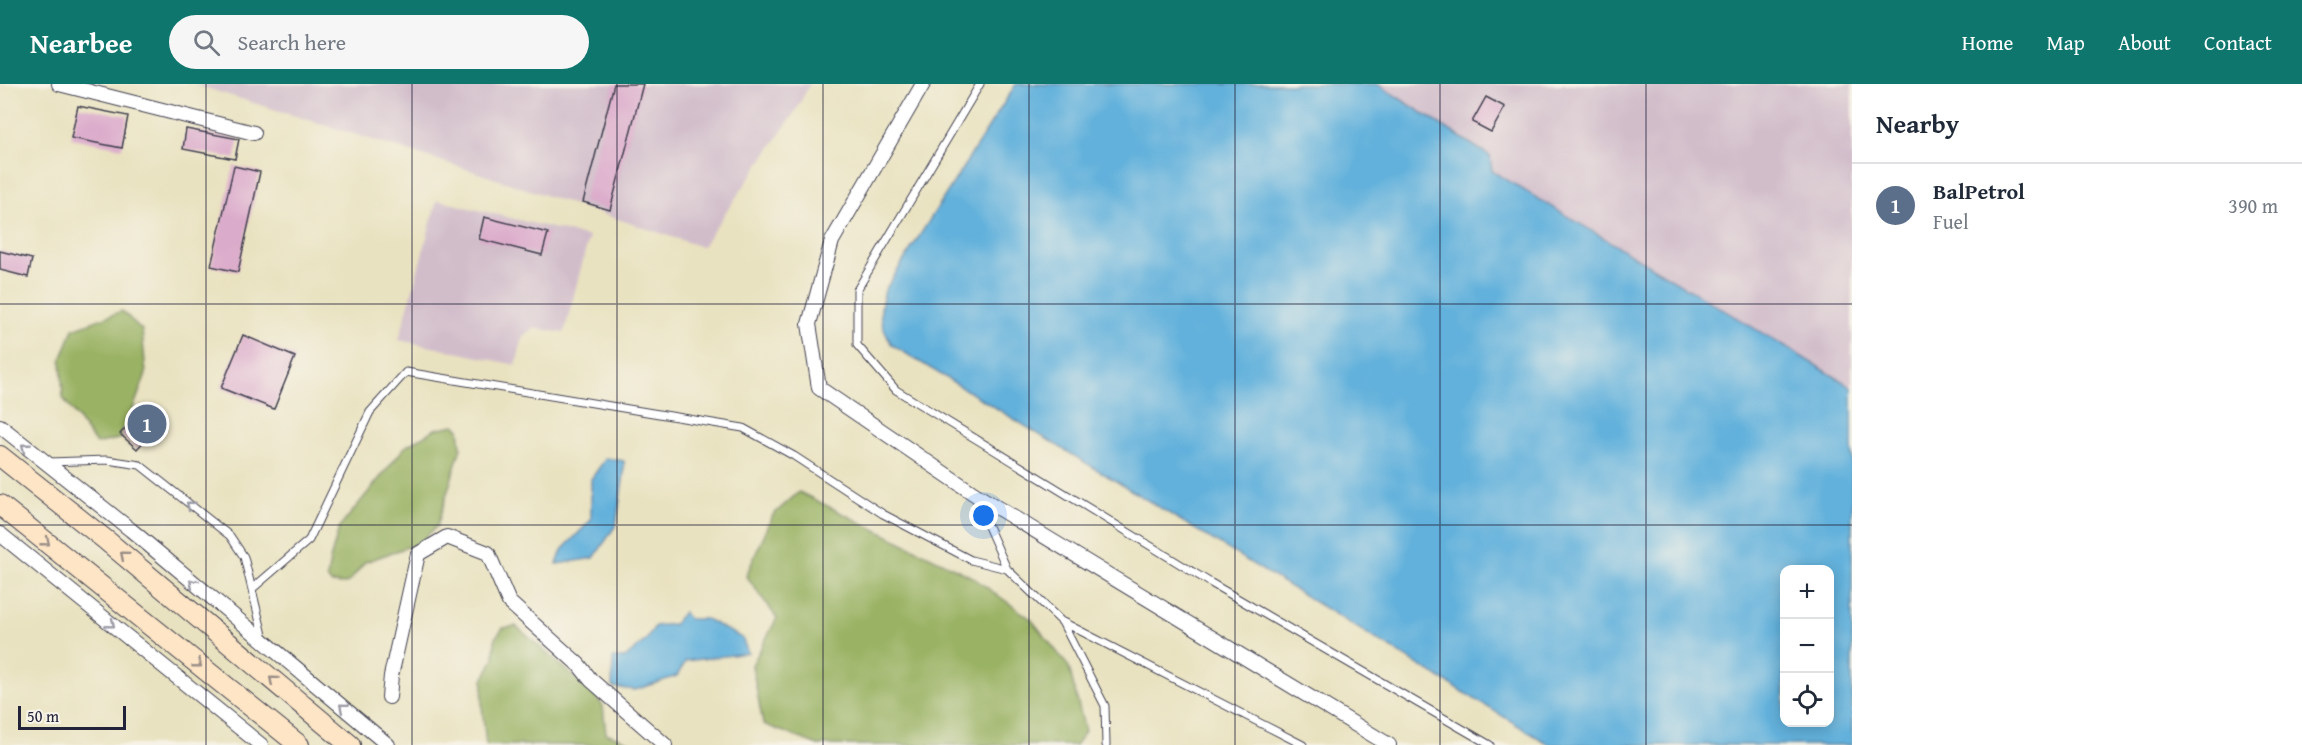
<!DOCTYPE html>
<meta charset="utf-8">
<style>
:root{--surface:#fff;--page:#f6f6f7;--text:#1f2937;--muted:#747a83;--line:#e0e1e3;--accent:#0f766e}
body{margin:0;font-family:"Gentium Book Plus",serif;background:var(--page);color:var(--text)}
.controls{position:absolute;right:18px;bottom:18px;display:grid;overflow:hidden;border-radius:12px;box-shadow:0 3px 15px #0003}
.controls button{width:54px;height:54px;display:grid;place-items:center;padding:0;border:0;border-bottom:2px solid var(--line);background:var(--surface);color:var(--text);font:30px sans-serif}
.scale{position:absolute;left:18px;bottom:15px;width:108px;box-sizing:border-box;padding-left:6px;border:3px solid #22223b;border-top:0;font-size:16px;line-height:21px;white-space:nowrap;color:#22223b;-webkit-text-stroke:4px #f7f3e8;paint-order:stroke}
.you{position:absolute;left:984px;top:432px;width:21px;height:21px;margin:-15px;border:4px solid #fff;border-radius:50%;background:#1a73e8;box-shadow:0 0 0 9px #1a73e833}
.badge{display:grid;place-items:center;width:39px;height:39px;border-radius:50%;background:var(--accent);color:#fff;font-size:20px;font-weight:700}
.pin{position:absolute;translate:-50% -50%;border:3px solid #fff;box-shadow:0 2px 6px #0006}
.list{margin:0;padding:0;list-style:none}
h2{display:flex;justify-content:space-between;align-items:center;height:78px;margin:0;padding:0 24px;font-size:26px}
h2 small{font-size:20px;font-weight:400;color:var(--muted)}
.list li{display:grid;grid-template-columns:39px 1fr auto;gap:18px;align-items:center;box-sizing:border-box;height:84px;padding:0 24px;border-top:2px solid var(--line)}
.list b{display:block;font-size:22px;white-space:nowrap}
.list p{margin:0;font-size:20px;white-space:nowrap;color:var(--muted)}
.list em{font-size:20px;font-style:normal;color:var(--muted)}
.icon{flex:none;width:33px;height:33px;fill:none;stroke:currentColor;stroke-width:2;stroke-linecap:round;stroke-linejoin:round}
.map{position:relative;flex:none;width:1852px;height:661px;overflow:hidden}
header{display:flex;align-items:center;gap:36px;box-sizing:border-box;height:84px;padding:0 30px;background:var(--accent);color:#fff}
header strong{font-size:28px}
nav{display:flex;gap:33px;margin-inline-start:auto;font-size:21px}
.search{width:420px;height:54px;background:var(--page);display:flex;align-items:center;gap:15px;box-sizing:border-box;padding:0 21px;border-radius:33px;color:var(--muted);font-size:22px}
main{display:flex}
aside{flex:1;background:var(--surface)}
.map>svg:first-child{display:block}
.industrial{fill:#d1bdca}
.forest{fill:#9ab264;stroke:#5e6a50;stroke-width:1.5}
.water{fill:#62b1dc;stroke:#426a8c;stroke-width:1.5;fill-rule:evenodd}
.building{fill:#dbabcb}
.lines{fill:none;stroke-linecap:round;stroke-linejoin:round}
.service-casing{stroke:#403f4f;stroke-width:9}
.minor-casing{stroke:#403f4f;stroke-width:16}
.secondary-casing{stroke:#403f4f;stroke-width:22}
.service{stroke:#fff;stroke-width:7}
.minor{stroke:#fff;stroke-width:14}
.secondary{stroke:#fde5c5;stroke-width:20}
.oneway{stroke:#9c9ca7}
.oneway2{stroke:#9a8d87}
.grid{fill:none;stroke:#22223b;stroke-width:1.5;stroke-opacity:0.55}
</style>
<header>
<strong>Nearbee</strong>
<div class="search"><svg class="icon" aria-label="search" viewBox="0 0 24 24"><circle cx="10" cy="10" r="6"/><path d="M15 15l6 6"/></svg>Search here</div>
<nav><a>Home</a><a>Map</a><a>About</a><a>Contact</a></nav>
</header>
<main>
<div class="map">
<svg width="1852" height="661" viewBox="0 0 1852 661">
<rect width="100%" height="100%" fill="#f7f3e8"/>
<filter id="ink" filterUnits="userSpaceOnUse"><feTurbulence type="fractalNoise" baseFrequency=".0167" numOctaves="2"/><feDisplacementMap in="SourceGraphic" scale="12" xChannelSelector="R" yChannelSelector="G"/><feConvolveMatrix kernelMatrix="1 2 1 2 8 2 1 2 1" color-interpolation-filters="sRGB"/></filter>
<filter id="wash" filterUnits="userSpaceOnUse"><feTurbulence type="fractalNoise" baseFrequency=".008" numOctaves="4" result="noise"/><feDisplacementMap in="SourceGraphic" scale="24" xChannelSelector="R" yChannelSelector="G"/><feGaussianBlur stdDeviation="1.35" result="paint"/><feColorMatrix in="noise" values="0 0 0 0 0 0 0 0 0 0 0 0 0 0 0 0 0 1.4 0 .05"/><feComposite in="paint" operator="in"/></filter>
<g filter="url(#wash)">
<rect width="100%" height="100%" fill="#e9e2c0"/>
<path class="industrial" d="M193,0H810L795,28L702,163L463,84Z
M1377,0H1852V303L1492,87L1490,71Z
M437,116L589,153L564,249L536,244L523,252L516,281L399,256Z"/>
<path class="forest" d="M122,227L142,246L146,290L122,354L96,360L63,314L61,276L73,245Z
M454,341L459,345L461,364L437,442L419,459L365,478L350,497L344,500L331,499L327,494L330,476L339,444L405,363L435,345Z
M799,408L972,493L1031,535L1069,583L1085,647L1076,661H818L763,640L752,581L777,534L746,492L773,431Z
M516,542L593,609L603,622L606,649L638,661H486L482,622L483,596L494,574L495,554L503,544Z"/>
<path class="water" d="M1016,0H1377L1490,72L1492,87L1852,303V661H1550L892,261C879,239 878,230 885,206ZM1784,486H1830V638H1784Z
M606,374L624,377V390L616,441L594,474L557,480L562,466L591,436V395Z
M683,528L689,535H706L742,554L748,569L686,577L677,592L635,606L612,603L613,574H625L647,555L655,542L674,540Z"/>
<g id="blocks">
<path class="building" d="M614,0H643L610,126L583,118Z
M1486,13L1505,23L1491,48L1472,38Z
M78,22L128,32L122,64L71,54Z
M186,45L239,55L235,75L183,65Z
M234,82L260,88L238,188L211,182Z
M484,133L548,149L542,171L479,155Z
M0,167L32,175L28,193L0,186Z
M243,251L295,273L274,325L221,304Z
M144,323L161,338L137,365L120,350Z"/>
</g>
</g>
<g filter="url(#ink)">
<use href="#blocks" fill-opacity="0" stroke="#403f4f" stroke-width="1.5"/>
<g class="lines">
<g class="service-casing">
<path id="service" d="M980,0L857,206V261L896,306L1211,499L1490,661
M49,378L107,376L140,381L230,452L244,473L264,555
M975,413L1007,485L1062,538L1105,622L1106,661
M252,505L309,456L370,328L406,288L743,344L794,372L883,430L971,476L1007,485
M1063,538L1303,661"/>
</g>
<g class="minor-casing">
<path id="minor" d="M59,0L254,49
M923,0L832,157L809,240L819,304L973,409L1389,661
M0,342L131,446L388,661
M0,450L261,661
M389,613L391,592L418,470L447,453L488,469L509,518L579,581L591,596L665,661"/>
</g>
<g class="secondary-casing">
<path id="secondary" d="M0,372L107,457L350,661
M0,421L299,661"/>
</g>
<use href="#service" class="service"/>
<use href="#minor" class="minor"/>
<use href="#secondary" class="secondary"/>
</g>
<defs><path id="oneway-chevron" d="M-2-3.5L2.5 0L-2 3.5" fill="none" stroke-width="1.6" stroke-linecap="round" stroke-linejoin="round" transform="scale(1.5)"/></defs>
<g class="oneway">
<use href="#oneway-chevron" transform="translate(25 363) rotate(-141)"/>
<use href="#oneway-chevron" transform="translate(190 421) rotate(-142)"/>
<use href="#oneway-chevron" transform="translate(193 499) rotate(-140)"/>
<use href="#oneway-chevron" transform="translate(111 540) rotate(39)"/>
<use href="#oneway-chevron" transform="translate(343 623) rotate(-140)"/>
</g>
<g class="oneway2">
<use href="#oneway-chevron" transform="translate(46 458) rotate(39)"/>
<use href="#oneway-chevron" transform="translate(124 471) rotate(-140)"/>
<use href="#oneway-chevron" transform="translate(198 580) rotate(39)"/>
<use href="#oneway-chevron" transform="translate(273 596) rotate(-140)"/>
</g>
</g>
<path class="grid" d="M206,0V661M412,0V661M617,0V661M823,0V661M1029,0V661M1235,0V661M1440,0V661M1646,0V661M0,220H1852M0,441H1852"/>
</svg>
<div class="controls">
<button>+</button>
<button>−</button>
<button><svg class="icon" aria-label="locate" viewBox="0 0 24 24"><circle cx="12" cy="12" r="6"/><path d="M12 2v4M12 18v4M2 12h4M18 12h4"/></svg></button>
</div>
<div class="scale">50 m</div>
<div class="you"></div>
<div class="pin badge" style="left:147px;top:340px;background:#5c6f8a">1</div>
</div>
<aside>
<h2>Nearby<small></small></h2>
<ul class="list">
<li><span class="badge" style="background:#5c6f8a">1</span><div><b>BalPetrol</b><p>Fuel</p></div><em>390 m</em></li>
</ul>
</aside>
</main>
